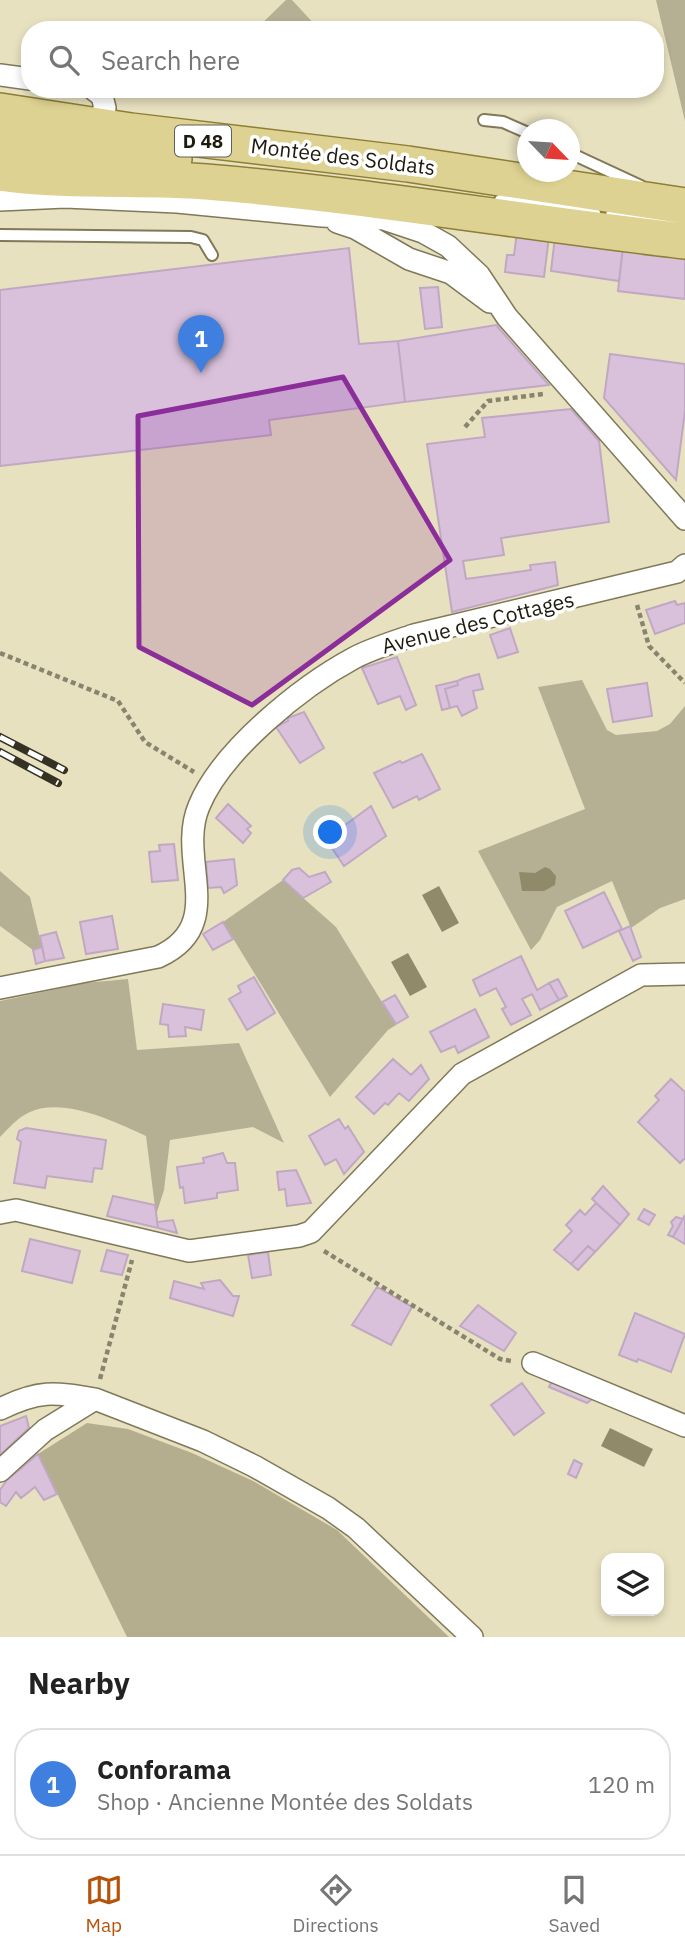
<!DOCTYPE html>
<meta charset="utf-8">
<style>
:root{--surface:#fff;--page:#f2f2f2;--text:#222;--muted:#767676;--line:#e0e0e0;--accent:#b45309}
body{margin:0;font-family:"IBM Plex Sans",sans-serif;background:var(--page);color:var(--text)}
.controls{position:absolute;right:21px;bottom:21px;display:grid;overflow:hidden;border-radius:14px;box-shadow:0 4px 10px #0003}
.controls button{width:63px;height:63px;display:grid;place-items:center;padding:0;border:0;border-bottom:2px solid var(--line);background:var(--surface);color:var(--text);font:35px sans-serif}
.compass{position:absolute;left:517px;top:119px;width:63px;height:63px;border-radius:50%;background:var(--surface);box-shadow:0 4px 10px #0003;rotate:115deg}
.you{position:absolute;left:331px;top:833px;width:24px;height:24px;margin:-18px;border:5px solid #fff;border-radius:50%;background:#1a73e8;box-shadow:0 0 0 10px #1a73e833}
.badge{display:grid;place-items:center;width:46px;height:46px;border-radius:50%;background:var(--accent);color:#fff;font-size:23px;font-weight:700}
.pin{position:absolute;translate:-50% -58px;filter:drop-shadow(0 2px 4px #0008)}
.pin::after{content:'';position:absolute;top:37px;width:24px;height:21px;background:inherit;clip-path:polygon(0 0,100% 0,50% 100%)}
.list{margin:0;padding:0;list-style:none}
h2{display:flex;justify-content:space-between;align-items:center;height:91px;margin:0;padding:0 28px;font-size:30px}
h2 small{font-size:23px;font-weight:400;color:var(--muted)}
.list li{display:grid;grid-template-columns:46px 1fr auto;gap:21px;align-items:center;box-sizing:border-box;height:112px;margin:0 14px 14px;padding:0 14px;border:2px solid var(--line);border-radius:28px}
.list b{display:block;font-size:26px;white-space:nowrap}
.list p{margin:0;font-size:23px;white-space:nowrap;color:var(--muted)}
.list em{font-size:23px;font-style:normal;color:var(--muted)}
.icon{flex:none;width:38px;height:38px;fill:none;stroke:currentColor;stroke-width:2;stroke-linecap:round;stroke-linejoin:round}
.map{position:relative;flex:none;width:685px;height:1637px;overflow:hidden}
.search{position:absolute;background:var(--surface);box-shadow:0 4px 10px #0003;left:21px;right:21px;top:21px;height:77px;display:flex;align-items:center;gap:18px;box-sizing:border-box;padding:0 24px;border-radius:28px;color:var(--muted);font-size:26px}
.sheet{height:217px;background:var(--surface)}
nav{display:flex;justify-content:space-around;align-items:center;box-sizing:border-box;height:98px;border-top:2px solid var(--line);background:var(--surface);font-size:19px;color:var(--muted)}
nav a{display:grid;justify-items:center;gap:4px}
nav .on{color:var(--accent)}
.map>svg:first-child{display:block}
.green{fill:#b5b094}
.forest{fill:#b4ae8f}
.water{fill:#908a6b}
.building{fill:#d9c1dc;stroke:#c0a8c3;stroke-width:2}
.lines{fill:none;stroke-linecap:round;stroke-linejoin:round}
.lane-casing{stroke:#7f795a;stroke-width:14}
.street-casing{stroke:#7f795a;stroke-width:24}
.primary-casing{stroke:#8c7e34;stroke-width:38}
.path{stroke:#89846d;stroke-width:4.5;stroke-dasharray:5 3.5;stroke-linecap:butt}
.lane{stroke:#fff;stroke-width:10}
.street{stroke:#fff;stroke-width:21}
.primary{stroke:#ded292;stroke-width:35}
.rail-casing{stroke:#353223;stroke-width:8}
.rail{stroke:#fff;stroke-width:5;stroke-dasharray:16;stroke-linecap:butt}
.marked{fill:#8b2e99;fill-opacity:0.2;stroke:#8b2e99;stroke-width:5;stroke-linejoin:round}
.labels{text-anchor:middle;stroke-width:7;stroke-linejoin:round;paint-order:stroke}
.shield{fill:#fff;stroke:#615f56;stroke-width:2}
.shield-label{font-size:19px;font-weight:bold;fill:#1d1a0e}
.street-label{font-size:21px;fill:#1d1a0e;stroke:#fff}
</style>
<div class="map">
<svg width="685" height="1637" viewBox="0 0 685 1637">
<rect width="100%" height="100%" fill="#e7e1bf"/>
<path class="green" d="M286,0H292L318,28L316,30H255Z
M656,0H685V121Z
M582,680L607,730L616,735L657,731L670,724L685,706V899L660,908L631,928L612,881L557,907L540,940L531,950L478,851L585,809L538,687Z
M0,871L30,897L42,947L33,950L0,926Z
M283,880L336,927L396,1025L388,1030L330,1097L223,922Z
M128,979L137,1050L239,1043L284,1143L253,1127L170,1140L164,1190L156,1215L146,1136C115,1122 65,1097 30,1112C18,1117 9,1128 0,1137V1001L85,983Z"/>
<path class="forest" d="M87,1423L128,1429L192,1453L253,1481L337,1530L449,1637H127L38,1454Z"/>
<path class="water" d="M545,867L550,869L556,876L555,885L544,891H522L519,872L535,873Z
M439,886L459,923L442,932L422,895Z
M408,953L427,987L410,996L391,962Z
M610,1428L653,1449L644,1467L601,1446Z"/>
<path class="building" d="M517,232L549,237L544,277L505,272L507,255H514Z
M555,237L623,247L619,281L551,271Z
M623,247L685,255V299L618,291Z
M349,248L359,344L398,341L405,402L269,420L271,435L0,466V290Z
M438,287L442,327L425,329L420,288Z
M496,325L549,385L405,402L398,341Z
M610,354L685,364V411L676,480L604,398Z
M571,409L599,441L609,522L501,538L504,555L463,561L466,579L531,570L530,565L555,562L558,585L452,612L427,444L485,437L482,418Z
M675,601L677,605L685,603V623L655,634L646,610Z
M510,628L518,652L498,658L490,635Z
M397,657L416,705L406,710L400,696L378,704L362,668Z
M479,674L483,689L473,691L477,708L462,716L457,706L450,708L445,689L458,685L457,681L464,678Z
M457,681L458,685L445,689L450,708L442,710L436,686Z
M647,683L652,716L613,722L607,689Z
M304,712L324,748L300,763L276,727L288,721V718Z
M422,754L440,789L419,800L417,796L393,808L374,773L400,761L402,763Z
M228,804L251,826L247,829L251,833L243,843L216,818Z
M371,806L386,836L344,866L326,839Z
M174,844L178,880L152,882L149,852L160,851L159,845Z
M234,859L237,885L224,893L221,887L208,888L206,862Z
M299,868L309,877L325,872L331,882L303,898L283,880L292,870Z
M604,892L622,929L583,948L565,911Z
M112,916L118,949L86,954L80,922Z
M223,922L233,939L213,950L203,934Z
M630,926L641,957L633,961L619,931Z
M56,932L64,958L45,961L40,936Z
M42,947L45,961L36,964L33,950Z
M521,956L537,990L549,983L559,1000L540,1010L532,994L522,999L531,1015L511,1025L502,1009L506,1007L496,988L480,996L473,980Z
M254,977L275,1013L247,1030L229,999L241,992L238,986Z
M558,979L567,996L559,1000L549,983Z
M395,995L408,1017L396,1024L382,1002Z
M163,1004L204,1010L201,1030L185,1027L186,1036L169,1037L168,1025L160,1024Z
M475,1009L489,1037L458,1053L455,1046L441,1052L430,1032Z
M393,1059L411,1075L421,1065L429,1079L409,1101L399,1093L388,1105L385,1103L374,1114L356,1097Z
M671,1079L685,1092V1158L680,1163L638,1122L659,1100L655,1096Z
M339,1119L345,1129L348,1126L364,1152L344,1174L336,1159L325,1165L309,1136Z
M26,1128L106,1140L102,1169L94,1168L92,1182L47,1176L45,1188L14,1183L21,1142L17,1139L19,1131Z
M223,1153L227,1163H235L238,1190L217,1193V1198L185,1203L183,1187L180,1188L177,1167L204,1163L203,1158Z
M296,1170L311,1203L287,1206L285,1189L279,1190L277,1172Z
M603,1186L629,1214L620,1225L592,1199Z
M113,1196L155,1205L158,1228L107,1216Z
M596,1203L620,1225L595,1252L588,1246L571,1264L554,1250L572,1231L566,1225L580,1210L585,1215Z
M644,1209L655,1215L649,1225L638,1219Z
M685,1215V1244L673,1237Z
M676,1217L683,1219L673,1237L668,1235L673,1226L671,1222Z
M173,1220L177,1233L158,1228L157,1222Z
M30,1239L80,1251L72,1283L22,1271Z
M588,1246L595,1252L578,1270L571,1264Z
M107,1250L128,1255L122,1275L101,1271Z
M268,1252L271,1275L252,1278L248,1255Z
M220,1280L233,1296H239L233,1316L170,1298L174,1281L204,1289L201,1283Z
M377,1287L412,1307L391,1345L352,1325Z
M478,1305L516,1333L504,1351L460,1326Z
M635,1313L685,1334L671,1372L638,1359L637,1362L619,1355Z
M553,1379L596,1396L587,1403L549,1387Z
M522,1383L544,1413L514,1435L491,1405Z
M26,1416L29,1428L0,1455V1426Z
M38,1454L57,1494L44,1500L35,1487L21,1498L16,1492L6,1506L0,1502V1490L7,1480Z
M574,1460L582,1464L576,1478L568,1474Z"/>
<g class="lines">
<g class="lane-casing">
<path id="lane" d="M484,120L503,122L528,133
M570,153L641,186
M500,200L595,213
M611,215L685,223
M0,235L191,237L203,240L212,255"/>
</g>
<g class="street-casing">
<path id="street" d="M0,75L30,79
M93,89L102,96L105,108L95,126
M0,200L65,197L177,202L322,216L384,219L423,232L448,246L479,275L507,317L685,519
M337,222L355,228L409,259L451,273L490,302
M0,988L158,957C229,925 176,860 199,806C222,750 302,686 354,658C373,648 394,642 414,635L677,572L685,565
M0,1213L16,1210L189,1251L299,1236L311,1232L462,1074L641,975L685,974
M533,1363L685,1426
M95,1399L203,1441L254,1466L328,1508L356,1528L472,1637
M0,1409C39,1390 53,1392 95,1399L45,1430L0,1471"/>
</g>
<g class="primary-casing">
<path id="primary" d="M0,111L131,131L408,164L685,206
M0,143L174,159
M0,173C68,183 138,177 206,182C367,195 525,223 685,241"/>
</g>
<path class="path" d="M465,427L488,401L543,394
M637,605L649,646L685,683
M0,653L118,701L145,742L194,772
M324,1251L500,1359L511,1361
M100,1379L132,1260"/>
<use href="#lane" class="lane"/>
<use href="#street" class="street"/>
<use href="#primary" class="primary"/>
<g class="rail-casing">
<path id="rail" d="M0,737L64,770
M0,752L58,783"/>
</g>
<use href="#rail" class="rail"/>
</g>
<path class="marked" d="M343,377L450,560L252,705L139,647L138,416Z"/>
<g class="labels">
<rect class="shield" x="175" y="125.5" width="56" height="31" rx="5"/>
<g class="shield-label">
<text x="203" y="148">D 48</text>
</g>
<g class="street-label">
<text transform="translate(343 157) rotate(7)" y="7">Montée des Soldats</text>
<text transform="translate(478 623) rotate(-14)" y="7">Avenue des Cottages</text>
</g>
</g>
</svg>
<div class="controls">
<button><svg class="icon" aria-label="layers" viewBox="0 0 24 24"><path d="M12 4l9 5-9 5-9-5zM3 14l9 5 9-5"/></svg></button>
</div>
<svg class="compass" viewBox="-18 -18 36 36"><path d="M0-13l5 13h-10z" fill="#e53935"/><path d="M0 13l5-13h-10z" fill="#767676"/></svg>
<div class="you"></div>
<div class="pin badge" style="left:201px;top:373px;background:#3f7fe0">1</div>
<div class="search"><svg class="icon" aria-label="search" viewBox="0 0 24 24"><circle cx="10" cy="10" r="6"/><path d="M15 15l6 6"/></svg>Search here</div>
</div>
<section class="sheet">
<h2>Nearby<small></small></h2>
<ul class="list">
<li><span class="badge" style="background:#3f7fe0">1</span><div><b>Conforama</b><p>Shop · Ancienne Montée des Soldats</p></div><em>120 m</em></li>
</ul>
</section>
<nav>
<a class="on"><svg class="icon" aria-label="map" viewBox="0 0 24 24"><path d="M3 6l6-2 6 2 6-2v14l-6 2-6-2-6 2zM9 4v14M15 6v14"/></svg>Map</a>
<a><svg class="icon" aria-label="directions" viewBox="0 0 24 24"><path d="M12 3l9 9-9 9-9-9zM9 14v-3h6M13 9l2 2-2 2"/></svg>Directions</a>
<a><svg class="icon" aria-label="saved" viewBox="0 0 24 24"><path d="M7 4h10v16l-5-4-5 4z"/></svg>Saved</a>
</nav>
